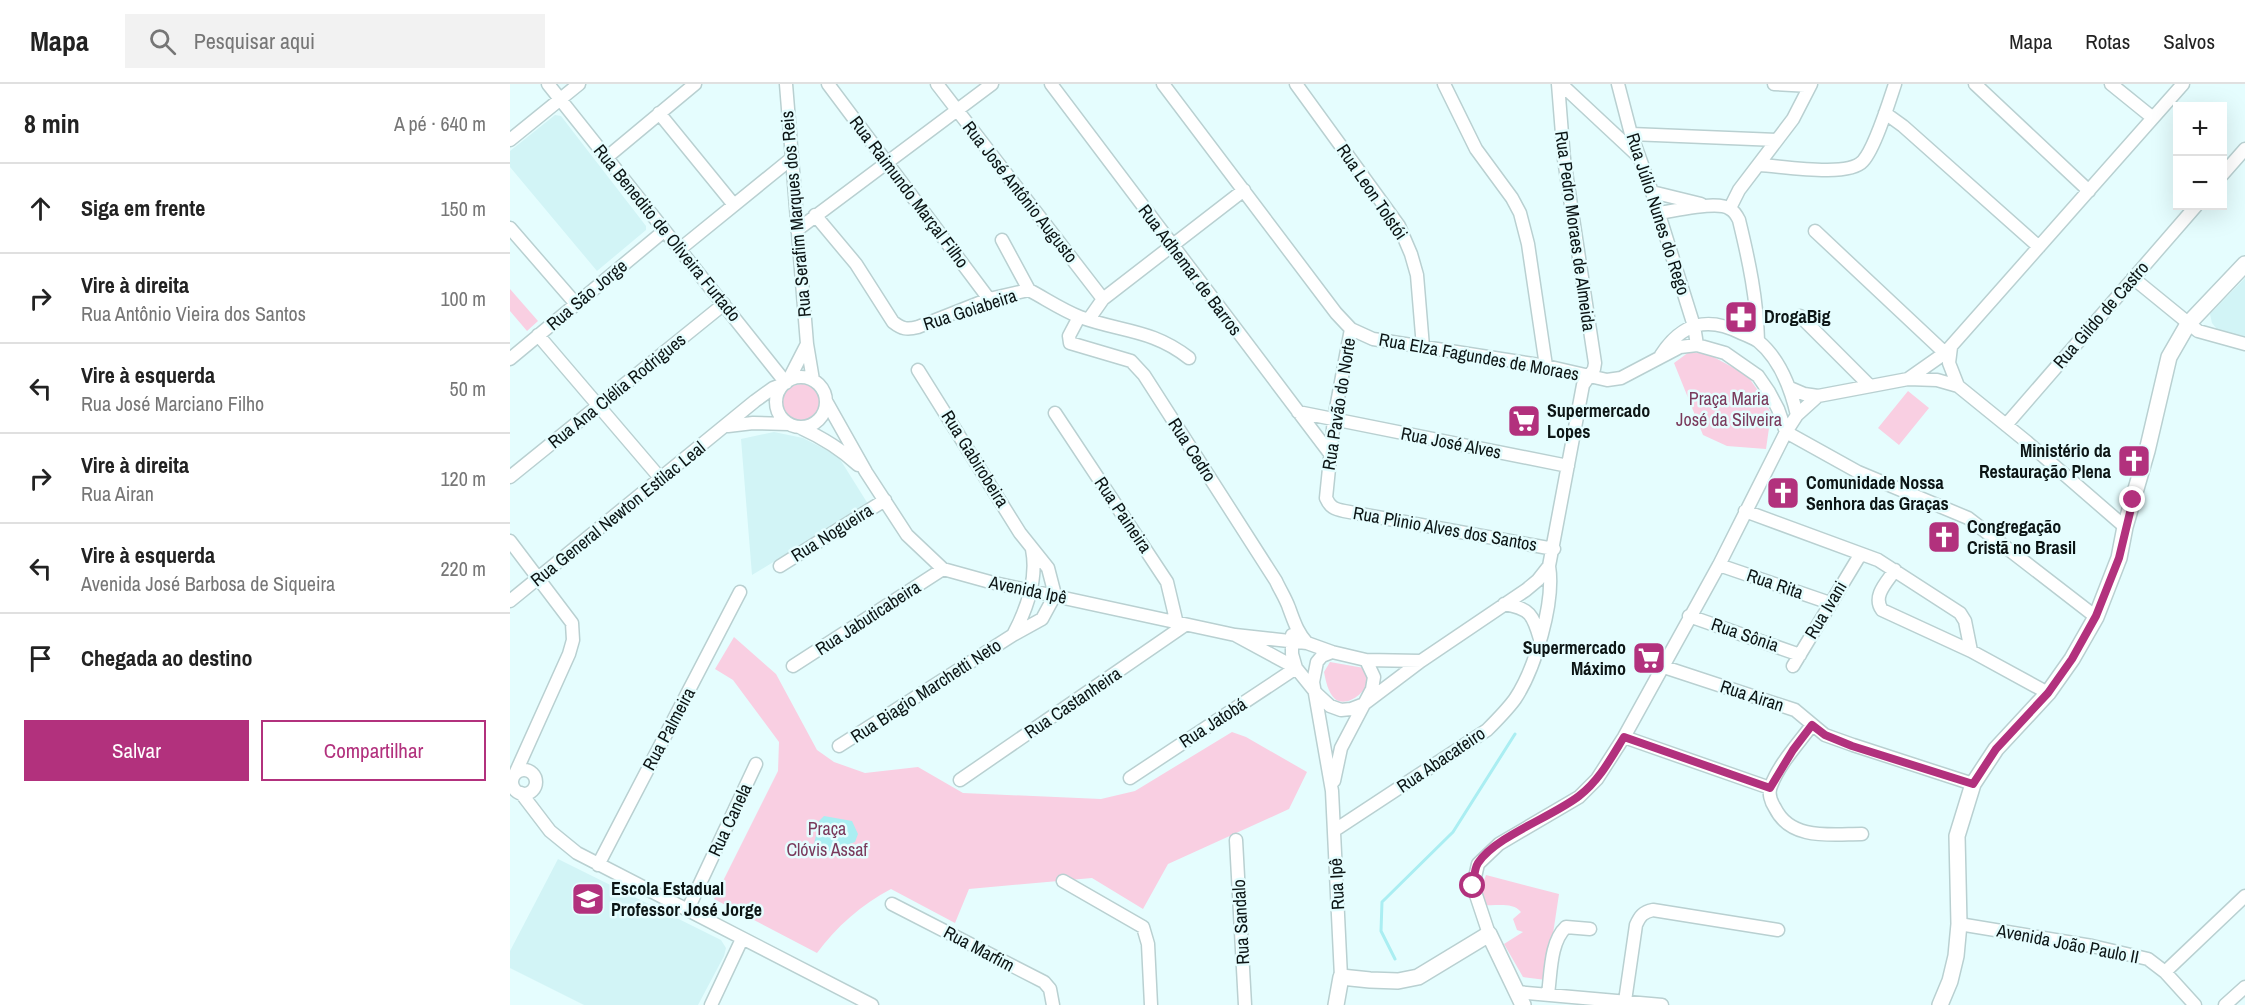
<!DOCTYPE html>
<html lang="pt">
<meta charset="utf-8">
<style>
:root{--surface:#fff;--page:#f2f2f2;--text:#222;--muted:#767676;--line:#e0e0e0;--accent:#b2317d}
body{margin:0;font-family:"Archivo Narrow",sans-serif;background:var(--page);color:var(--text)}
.controls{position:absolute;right:18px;top:18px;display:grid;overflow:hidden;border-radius:0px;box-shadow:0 6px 24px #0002}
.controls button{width:54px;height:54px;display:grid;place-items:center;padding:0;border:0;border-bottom:2px solid var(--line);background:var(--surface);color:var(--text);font:30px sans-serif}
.stop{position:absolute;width:18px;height:18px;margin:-14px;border:4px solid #b2317d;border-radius:50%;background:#fff}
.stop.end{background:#b2317d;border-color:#fff;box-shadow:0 2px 6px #0008}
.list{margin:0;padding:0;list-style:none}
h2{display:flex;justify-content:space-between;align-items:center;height:78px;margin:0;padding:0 24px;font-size:26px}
h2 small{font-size:20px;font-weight:400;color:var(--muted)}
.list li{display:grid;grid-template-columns:39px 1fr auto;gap:18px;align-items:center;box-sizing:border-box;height:90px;padding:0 24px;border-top:2px solid var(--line)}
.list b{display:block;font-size:22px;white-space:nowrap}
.list p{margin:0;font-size:20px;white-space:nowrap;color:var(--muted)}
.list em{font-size:20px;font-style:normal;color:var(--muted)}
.actions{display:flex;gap:12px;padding:18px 24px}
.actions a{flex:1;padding:14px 0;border:2px solid var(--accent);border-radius:0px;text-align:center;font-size:21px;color:var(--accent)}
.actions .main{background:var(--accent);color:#fff}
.icon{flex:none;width:33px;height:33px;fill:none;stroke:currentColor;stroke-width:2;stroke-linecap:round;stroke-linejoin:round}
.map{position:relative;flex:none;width:1735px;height:921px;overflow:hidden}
header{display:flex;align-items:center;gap:36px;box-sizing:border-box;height:84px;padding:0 30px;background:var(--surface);border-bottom:2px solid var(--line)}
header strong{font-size:28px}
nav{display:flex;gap:33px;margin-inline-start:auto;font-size:21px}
.search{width:420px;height:54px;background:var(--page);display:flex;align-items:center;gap:15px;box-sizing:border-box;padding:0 21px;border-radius:0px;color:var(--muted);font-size:22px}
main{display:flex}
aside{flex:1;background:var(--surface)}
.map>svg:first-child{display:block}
.built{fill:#d2f4f6}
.green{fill:#f9cfe2}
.water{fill:#aaeef2}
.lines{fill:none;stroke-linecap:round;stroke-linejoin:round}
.stream{stroke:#aaeef2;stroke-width:3}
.minor-casing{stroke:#b9d0d1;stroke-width:15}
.major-casing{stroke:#b9d0d1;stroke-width:18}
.minor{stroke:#fff;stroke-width:12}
.major{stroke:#fff;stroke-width:15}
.route{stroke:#b2317d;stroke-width:8}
.labels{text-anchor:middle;stroke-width:5;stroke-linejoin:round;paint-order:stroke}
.street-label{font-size:18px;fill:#0c1515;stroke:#e5fdfe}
.poi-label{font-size:18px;font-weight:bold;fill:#0c1515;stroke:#e5fdfe;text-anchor:start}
.park-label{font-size:18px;fill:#7a3a5c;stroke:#e5fdfe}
</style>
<header>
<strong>Mapa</strong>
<div class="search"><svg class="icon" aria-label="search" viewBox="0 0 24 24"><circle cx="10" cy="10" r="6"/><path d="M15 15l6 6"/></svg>Pesquisar aqui</div>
<nav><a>Mapa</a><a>Rotas</a><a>Salvos</a></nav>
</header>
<main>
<aside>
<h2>8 min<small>A pé · 640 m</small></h2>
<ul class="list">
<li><svg class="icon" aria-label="ahead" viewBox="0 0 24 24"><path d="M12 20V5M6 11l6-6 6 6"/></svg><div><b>Siga em frente</b></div><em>150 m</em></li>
<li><svg class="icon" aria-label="right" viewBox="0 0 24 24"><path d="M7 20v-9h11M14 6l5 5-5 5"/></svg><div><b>Vire à direita</b><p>Rua Antônio Vieira dos Santos</p></div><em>100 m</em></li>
<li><svg class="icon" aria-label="left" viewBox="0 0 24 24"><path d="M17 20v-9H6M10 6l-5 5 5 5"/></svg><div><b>Vire à esquerda</b><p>Rua José Marciano Filho</p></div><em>50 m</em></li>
<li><svg class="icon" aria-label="right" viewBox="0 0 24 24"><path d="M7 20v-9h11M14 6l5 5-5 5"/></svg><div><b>Vire à direita</b><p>Rua Airan</p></div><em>120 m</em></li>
<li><svg class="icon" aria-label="left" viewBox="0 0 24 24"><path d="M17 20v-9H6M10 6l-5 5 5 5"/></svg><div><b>Vire à esquerda</b><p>Avenida José Barbosa de Siqueira</p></div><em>220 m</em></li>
<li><svg class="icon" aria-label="arrive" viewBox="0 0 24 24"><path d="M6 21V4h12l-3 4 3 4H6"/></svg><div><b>Chegada ao destino</b></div></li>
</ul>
<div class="actions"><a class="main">Salvar</a><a>Compartilhar</a></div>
</aside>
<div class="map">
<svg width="1735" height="921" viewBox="0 0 1735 921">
<rect width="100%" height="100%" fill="#e5fdfe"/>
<path class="built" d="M45,31L51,32L136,142V146L87,187L0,83V67Z
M1735,194V254L1709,248L1702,239L1700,230Z
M264,348L293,354L328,372L358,420L242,491L231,355Z
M48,775L211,856L216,864L214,872L188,921H74L0,884V867Z"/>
<path class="green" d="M0,205L28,237L17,247L0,227Z
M1179,268L1198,270L1237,291L1256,318L1261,330L1256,365L1217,362L1193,351L1164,279Z
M272 320a20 20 0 1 1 40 0a20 20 0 1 1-40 0Z
M1398,307L1419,324L1389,361L1368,344Z
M224,553L266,590L307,666L324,678L355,689L408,683L453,709L591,715L625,707L722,648L736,653L797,688L779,725L658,780L633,825L582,794L459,805L445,839L381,805C352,820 326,843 307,869L204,815L268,687L269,658L223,596L205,585Z
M820,578L854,584C856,588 859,592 858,597C856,609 836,624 825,615C818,608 816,598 814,588Z
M976,791L1049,810L1036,896L1013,893L994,860L1013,848L1007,846L1003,835L1011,828C1003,818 987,822 976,821L971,805Z"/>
<path class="water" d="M314,732L342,737L348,750L345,758L317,768L303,765L309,737Z"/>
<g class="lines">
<path class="stream" d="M885,875L871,847L872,818L943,748L1005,650"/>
<g class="minor-casing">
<path id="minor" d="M276,0L297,260L303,296
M318,0L479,215
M427,0L593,215
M541,0L821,371
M653,0L826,229L841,245L863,255L1036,282L1097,296L1111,294L1170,263L1187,261L1215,269L1248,292L1259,308L1268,325L1276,348L1348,388L1458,434L1586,533
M786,0L889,142L901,170L907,191L913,263
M934,0L966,65L1002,114L1010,129L1018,160L1036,282
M1051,0L1127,71
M1108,0L1121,50L1142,108L1184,242L1187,261
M1264,0L1300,2
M1465,0L1579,107
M1601,0L1643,34
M149,29L224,121
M1375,29L1393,42L1529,163
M1121,50L1267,56
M0,56L69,0
M96,74L185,0
M1249,81C1272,82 1338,94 1353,77C1365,64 1379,18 1385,0
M1712,91L1735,65
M1142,108L1191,120
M1220,124L1229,106L1283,35L1301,0
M1149,129C1164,127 1208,116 1220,125C1224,127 1227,132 1229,136C1239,177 1247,215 1248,257
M305,131L346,180L383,238C392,245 397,246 408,243L479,215L519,206C536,215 552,226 570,233C611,248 642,245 679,274
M0,144L66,220
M287,146L482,0
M1305,147L1435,269
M492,156L519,206
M170,165L282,74
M1623,194L1688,247L1735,260
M1290,232L1360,302
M569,233L559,252L560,259L621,277L634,291L766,497C770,506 776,515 779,524C784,537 787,548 797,559
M579,235L593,215L734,106
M841,245L824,335L816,414C820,423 824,425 834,427L1044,465
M28,251L151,395
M1441,263L1439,279L1448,302
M1151,271C1172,239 1197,232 1231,249C1236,251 1243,254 1248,257C1270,275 1281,305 1287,331
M0,275L154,147
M266 318a25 25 0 1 1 50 0a25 25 0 1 1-50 0Z
M1398,295L1427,296L1448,302L1517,358L1615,443
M278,297L297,260
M1280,304L1294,310L1308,312L1398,295L1435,269L1673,0
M316,317L356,388L397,451L433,485L480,498L725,551L797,559L822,568L856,576L911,577
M788,328L1058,382
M545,329L657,498L667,540
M1496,341L1686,122
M218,342L243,339L279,340
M289,343C311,353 330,364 348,381
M0,393L214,220
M1235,427L1368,476L1450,529L1455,537L1461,567
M0,457L62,539L63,556L59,570L5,690
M1209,481L1320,519
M270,482L375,416
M1385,486C1377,498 1362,512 1372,526L1461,567L1538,609
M0,517L245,317L263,304L276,299L38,0
M994,520C1020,524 1023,531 1030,555
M1179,532L1290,571
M503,551C517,525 528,495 522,465
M725,551L786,584L807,610L820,622L831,626L841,625L854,620L911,577L1016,506L1028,496L1039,482L1073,301L1084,285L1085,279L1054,75L1048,0
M822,568L812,572L807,578L803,598L822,707L831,893
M283,582L433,485
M1151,582L1285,626L1315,651L1343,661L1463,700
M1283,582L1350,471
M1302,641C1288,660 1269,680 1261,702C1258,709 1261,718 1265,724C1281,757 1322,750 1352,750
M1114,653L1260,704
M329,662L503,551L532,535L545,511L538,484L510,449L408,286
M2 698a12 12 0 1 1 24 0a12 12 0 1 1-24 0Z
M620,694L786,584L782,570V551
M450,696L675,541
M824,697L831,664L862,605L864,593L856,576
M11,709L40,747L67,769L362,921
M825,746L977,646C987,636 997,626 1005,615C1025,585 1045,518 1039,482
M726,756L735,921
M88,781L230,508
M553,797L633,843L638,860L641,921
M382,820L534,898L540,905L543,921
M178,825L246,680
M1449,840L1582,862L1638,875L1655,888L1685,921
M979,850L963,802L968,780L989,760L1069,713L1087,695L1114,653L1209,481L1276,348L1287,331L1308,312
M1655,888L1735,812
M1006,908L1152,921
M1038,910C1041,889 1040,858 1056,843L1080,845
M1115,917L1126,841C1130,832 1133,828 1143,826L1268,846
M201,921L232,855
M1715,921L1735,903"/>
</g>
<g class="major-casing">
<path id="major" d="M826,921L831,893L860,896L888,897L908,893L979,850L1013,921
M1430,921L1440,897L1446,872L1449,840L1447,752L1463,700L1486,665L1538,609L1562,575L1586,533L1609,474L1615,443L1637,367L1659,273L1678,240L1735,180"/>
</g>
<use href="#minor" class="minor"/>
<use href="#major" class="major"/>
</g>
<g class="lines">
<path class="route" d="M963,802C964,795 964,785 968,779C986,752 1042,733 1069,712C1089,697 1101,674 1114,653L1260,704L1283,666L1302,641L1315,651L1342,662L1463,700L1486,665L1538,609L1562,575L1586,532L1609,474L1623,416"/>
</g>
<defs>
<g id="pharmacy-square" transform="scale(1.725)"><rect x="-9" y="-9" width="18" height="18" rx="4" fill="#b2317d" stroke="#e5fdfe"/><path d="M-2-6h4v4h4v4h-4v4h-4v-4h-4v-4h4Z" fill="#fff"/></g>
<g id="supermarket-square" transform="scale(1.725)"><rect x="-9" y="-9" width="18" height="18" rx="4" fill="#b2317d" stroke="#e5fdfe"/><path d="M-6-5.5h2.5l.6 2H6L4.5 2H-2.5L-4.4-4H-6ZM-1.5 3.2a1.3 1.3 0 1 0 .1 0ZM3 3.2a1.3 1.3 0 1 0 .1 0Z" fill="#fff"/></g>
<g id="church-square" transform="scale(1.725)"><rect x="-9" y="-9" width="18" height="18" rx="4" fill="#b2317d" stroke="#e5fdfe"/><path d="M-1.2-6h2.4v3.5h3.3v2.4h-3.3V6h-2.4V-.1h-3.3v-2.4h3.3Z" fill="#fff"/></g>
<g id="school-square" transform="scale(1.725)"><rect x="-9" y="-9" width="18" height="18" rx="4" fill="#b2317d" stroke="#e5fdfe"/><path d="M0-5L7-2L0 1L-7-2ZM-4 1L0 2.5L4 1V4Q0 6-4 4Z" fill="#fff"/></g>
</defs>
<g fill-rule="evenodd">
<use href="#pharmacy-square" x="1231" y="233"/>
<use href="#supermarket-square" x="1014" y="337"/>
<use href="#church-square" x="1624" y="377"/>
<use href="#church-square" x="1273" y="409"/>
<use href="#church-square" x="1434" y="453"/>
<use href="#supermarket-square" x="1139" y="574"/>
<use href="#school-square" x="78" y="815"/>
</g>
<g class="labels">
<g class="street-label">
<text transform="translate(399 108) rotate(53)" y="6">Rua Raimundo Marçal Filho</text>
<text transform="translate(510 108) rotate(52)" y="6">Rua José Antônio Augusto</text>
<text transform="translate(862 108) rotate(56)" y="6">Rua Leon Tolstói</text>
<text transform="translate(286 130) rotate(-95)" y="6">Rua Serafim Marques dos Reis</text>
<text transform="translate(1148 130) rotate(72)" y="6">Rua Júlio Nunes do Rego</text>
<text transform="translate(1065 147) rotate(82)" y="6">Rua Pedro Moraes de Almeida</text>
<text transform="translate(157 149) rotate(51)" y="6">Rua Benedito de Oliveira Furtado</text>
<text transform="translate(680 186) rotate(53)" y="6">Rua Adhemar de Barros</text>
<text transform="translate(77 211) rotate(-40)" y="6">Rua São Jorge</text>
<text transform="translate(460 226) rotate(-18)" y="6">Rua Goiabeira</text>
<text transform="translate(1591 231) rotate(-49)" y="6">Rua Gildo de Castro</text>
<text transform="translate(969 273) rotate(10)" y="6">Rua Elza Fagundes de Moraes</text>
<text transform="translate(107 307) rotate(-39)" y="6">Rua Ana Clélia Rodrigues</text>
<text transform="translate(829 320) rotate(-81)" y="6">Rua Pavão do Norte</text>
<text transform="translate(941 359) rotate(11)" y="6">Rua José Alves</text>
<text transform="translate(682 366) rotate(57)" y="6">Rua Cedro</text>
<text transform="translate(465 375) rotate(58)" y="6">Rua Gabirobeira</text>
<text transform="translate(108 430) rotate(-39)" y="6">Rua General Newton Estilac Leal</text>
<text transform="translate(613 431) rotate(56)" y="6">Rua Paineira</text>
<text transform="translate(935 445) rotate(10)" y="6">Rua Plinio Alves dos Santos</text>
<text transform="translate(322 449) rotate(-32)" y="6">Rua Nogueira</text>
<text transform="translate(1265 500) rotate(19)" y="6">Rua Rita</text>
<text transform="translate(518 506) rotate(12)" y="6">Avenida Ipê</text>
<text transform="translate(1316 526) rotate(-59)" y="6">Rua Ivani</text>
<text transform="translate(358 534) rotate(-33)" y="6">Rua Jabuticabeira</text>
<text transform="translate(1235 551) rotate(19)" y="6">Rua Sônia</text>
<text transform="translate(416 607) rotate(-33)" y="6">Rua Biagio Marchetti Neto</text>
<text transform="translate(1242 612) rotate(18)" y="6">Rua Airan</text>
<text transform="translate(563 619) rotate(-34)" y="6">Rua Castanheira</text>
<text transform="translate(703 639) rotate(-33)" y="6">Rua Jatobá</text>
<text transform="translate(159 645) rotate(-62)" y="6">Rua Palmeira</text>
<text transform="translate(931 676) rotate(-34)" y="6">Rua Abacateiro</text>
<text transform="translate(220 736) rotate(-65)" y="6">Rua Canela</text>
<text transform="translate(827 800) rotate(-93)" y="6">Rua Ipê</text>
<text transform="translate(731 838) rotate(-93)" y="6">Rua Sandalo</text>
<text transform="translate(1558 860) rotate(11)" y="6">Avenida João Paulo II</text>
<text transform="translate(469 865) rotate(28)" y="6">Rua Marfim</text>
</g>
<g class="poi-label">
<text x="1254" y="239">DrogaBig</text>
<text x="1037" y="333">Supermercado<tspan x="1037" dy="21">Lopes</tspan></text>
<text x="1601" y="373" text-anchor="end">Ministério da<tspan x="1601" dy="21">Restauração Plena</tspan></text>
<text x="1296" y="405">Comunidade Nossa<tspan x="1296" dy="21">Senhora das Graças</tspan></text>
<text x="1457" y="449">Congregação<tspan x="1457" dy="21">Cristã no Brasil</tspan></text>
<text x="1116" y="570" text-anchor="end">Supermercado<tspan x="1116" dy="21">Máximo</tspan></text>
<text x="101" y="811">Escola Estadual<tspan x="101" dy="21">Professor José Jorge</tspan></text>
</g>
<g class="park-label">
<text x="1219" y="321">Praça Maria<tspan x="1219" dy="21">José da Silveira</tspan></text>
<text x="317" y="751">Praça<tspan x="317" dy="21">Clóvis Assaf</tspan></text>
</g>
</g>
</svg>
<div class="controls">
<button>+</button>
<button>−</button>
</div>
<div class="stop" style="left:963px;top:802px"></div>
<div class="stop end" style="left:1623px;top:416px"></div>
</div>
</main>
